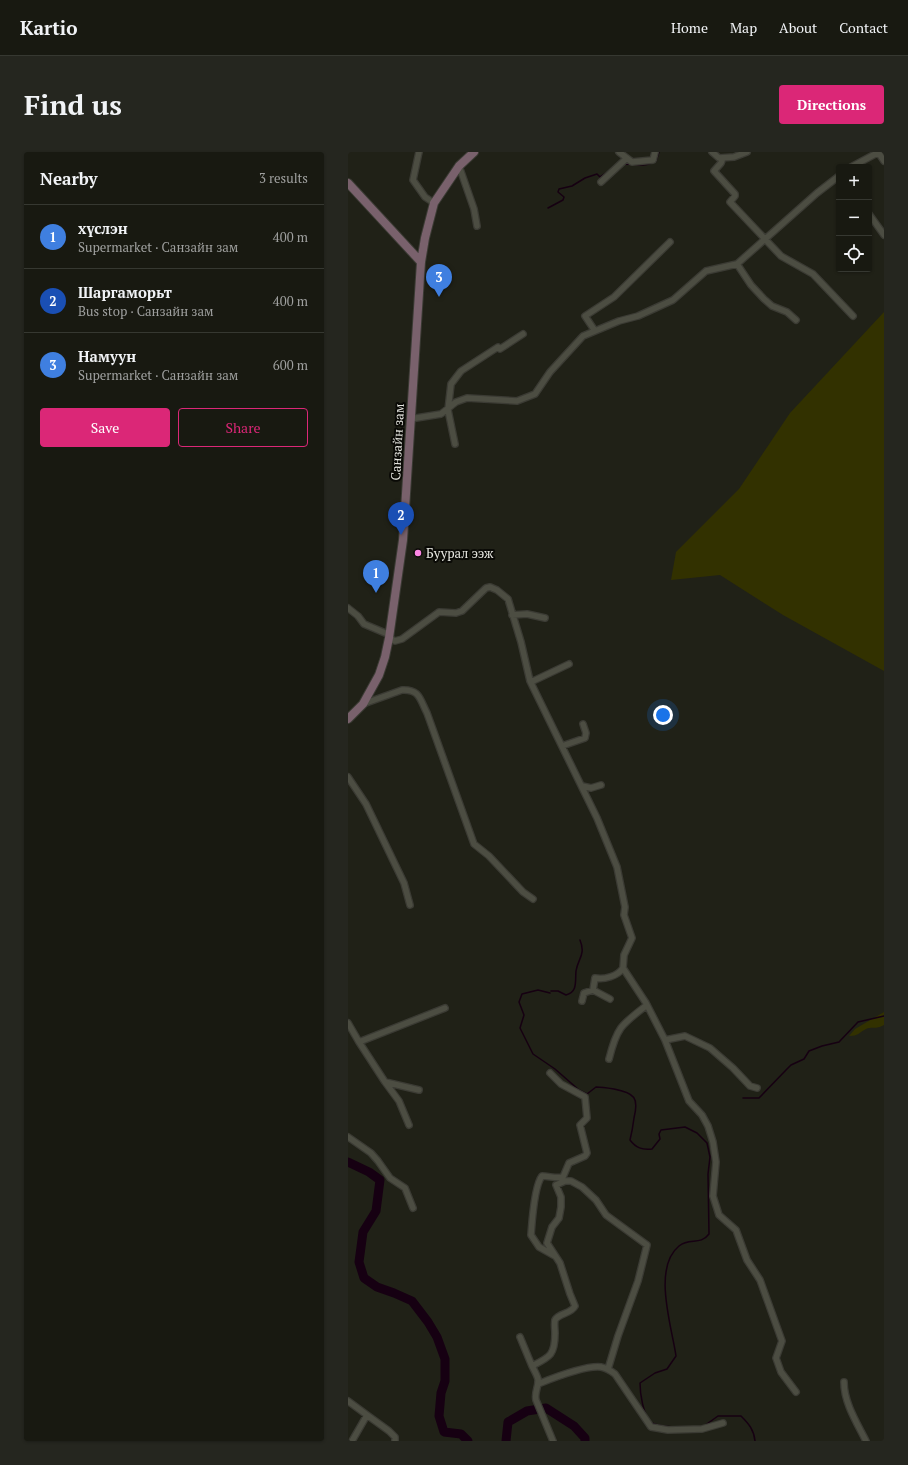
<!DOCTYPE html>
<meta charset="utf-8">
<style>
:root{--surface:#181911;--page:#25261f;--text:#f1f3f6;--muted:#9fa09f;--line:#363831;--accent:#db2777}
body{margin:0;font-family:"PT Serif",serif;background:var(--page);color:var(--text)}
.controls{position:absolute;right:12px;top:12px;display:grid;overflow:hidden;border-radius:4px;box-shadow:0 1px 3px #0004}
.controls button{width:36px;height:36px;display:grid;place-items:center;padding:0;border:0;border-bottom:1px solid var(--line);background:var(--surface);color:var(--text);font:20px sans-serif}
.you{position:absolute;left:315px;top:563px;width:14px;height:14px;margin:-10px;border:3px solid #fff;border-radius:50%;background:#1a73e8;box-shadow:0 0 0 6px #1a73e833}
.badge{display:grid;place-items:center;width:26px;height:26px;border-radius:50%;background:var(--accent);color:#fff;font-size:13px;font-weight:700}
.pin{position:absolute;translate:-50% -33px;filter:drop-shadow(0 1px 2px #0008)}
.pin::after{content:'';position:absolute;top:21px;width:14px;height:12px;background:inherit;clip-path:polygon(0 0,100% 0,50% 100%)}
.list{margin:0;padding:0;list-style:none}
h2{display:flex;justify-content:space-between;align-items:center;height:52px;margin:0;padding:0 16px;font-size:17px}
h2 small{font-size:13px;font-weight:400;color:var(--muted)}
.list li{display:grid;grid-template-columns:26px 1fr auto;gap:12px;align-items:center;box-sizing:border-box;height:64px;padding:0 16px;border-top:1px solid var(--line)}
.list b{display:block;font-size:15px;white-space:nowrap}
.list p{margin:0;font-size:13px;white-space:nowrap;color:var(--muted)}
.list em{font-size:13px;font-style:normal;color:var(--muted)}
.actions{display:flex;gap:8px;padding:12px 16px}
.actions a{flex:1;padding:9px 0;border:1px solid var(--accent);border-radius:4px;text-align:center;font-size:14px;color:var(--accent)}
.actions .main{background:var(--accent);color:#fff}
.icon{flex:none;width:22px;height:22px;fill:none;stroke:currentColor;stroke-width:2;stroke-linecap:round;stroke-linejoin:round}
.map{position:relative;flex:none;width:536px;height:1289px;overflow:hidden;border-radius:4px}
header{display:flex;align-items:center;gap:24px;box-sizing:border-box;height:56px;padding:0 20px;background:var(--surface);border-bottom:1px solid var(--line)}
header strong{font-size:19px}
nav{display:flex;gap:22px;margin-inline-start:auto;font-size:14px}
.intro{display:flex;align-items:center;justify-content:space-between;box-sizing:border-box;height:96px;padding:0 24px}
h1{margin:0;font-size:28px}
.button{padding:10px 18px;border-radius:4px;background:var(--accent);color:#fff;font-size:14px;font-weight:700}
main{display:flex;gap:24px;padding:0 24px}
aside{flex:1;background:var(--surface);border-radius:4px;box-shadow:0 1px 3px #0004}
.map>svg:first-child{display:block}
.green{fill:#323100}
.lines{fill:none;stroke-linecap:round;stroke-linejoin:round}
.stream{stroke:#160012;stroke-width:1.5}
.river{stroke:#160012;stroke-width:9}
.street-casing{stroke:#3b3b34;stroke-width:8}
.secondary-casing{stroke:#3b3b34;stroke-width:10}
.street{stroke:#4c4d42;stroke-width:5.5}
.secondary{stroke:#79616c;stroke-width:8}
.poi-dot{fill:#fc86e3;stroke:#0a0a06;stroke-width:1.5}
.labels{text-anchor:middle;stroke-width:4;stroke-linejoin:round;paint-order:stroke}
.street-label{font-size:13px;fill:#e8e8e2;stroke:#0a0a06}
.poi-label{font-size:13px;fill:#e8e8e2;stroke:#0a0a06;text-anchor:start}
</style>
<header>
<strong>Kartio</strong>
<nav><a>Home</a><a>Map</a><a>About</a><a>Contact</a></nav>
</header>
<div class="intro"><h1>Find us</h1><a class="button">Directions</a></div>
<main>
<aside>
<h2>Nearby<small>3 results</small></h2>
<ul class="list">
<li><span class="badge" style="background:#3f7fe0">1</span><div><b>хүслэн</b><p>Supermarket · Санзайн зам</p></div><em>400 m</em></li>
<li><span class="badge" style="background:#1a4fb4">2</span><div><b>Шаргаморьт</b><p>Bus stop · Санзайн зам</p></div><em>400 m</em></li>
<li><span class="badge" style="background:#3f7fe0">3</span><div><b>Намуун</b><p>Supermarket · Санзайн зам</p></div><em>600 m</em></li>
</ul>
<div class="actions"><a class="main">Save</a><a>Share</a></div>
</aside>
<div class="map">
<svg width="536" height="1289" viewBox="0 0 536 1289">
<rect width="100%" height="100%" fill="#202117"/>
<path class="green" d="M536,160V519L435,463L372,423L323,428L328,400L391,337L442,261Z
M536,860V873C527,878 525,874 518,877C510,881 511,884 501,884L507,877Z"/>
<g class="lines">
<path class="stream" d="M277,12C288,13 299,15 308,9L311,0
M200,56L215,48L216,45L210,40L211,37L224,34L237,26L249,22L252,25L260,20
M203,839H210L218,843C230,840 227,829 228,819C230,806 238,803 232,788
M202,841L190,838L174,842L171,850L176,863L172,876L185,902L207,917L231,938L239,942L248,935C254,935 260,936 266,937C287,941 291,946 286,966C285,974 284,980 282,988C288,996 294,998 304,997L312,987L311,982L313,978L337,975L349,981L359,991L362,1005L360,1022L361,1082C352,1094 342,1085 331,1094C304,1116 324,1175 328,1204L319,1217L307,1221L292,1231C292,1241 295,1263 303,1270C308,1274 318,1274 325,1275
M395,946H411L438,918L443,913L456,907L461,899L474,894L491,890L510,870L536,864
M356,1274L370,1264H393C401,1272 406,1278 407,1289"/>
<path class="river" d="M0,1010L21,1020L32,1028L28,1059L15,1080L11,1110L16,1126L29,1135L46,1141L64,1149L80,1170L89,1185L97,1207V1229L93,1241L91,1264L96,1280L113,1282L120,1289
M158,1289L160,1270L179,1259L198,1256L226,1274L237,1286V1289"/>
<g class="street-casing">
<path id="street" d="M71,0L65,28L77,45L86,51
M271,0L284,10L305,8L307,0
M364,0L371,6L386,5L399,0
M530,0L536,9
M375,6L373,11L366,19L387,42V44L382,50L433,104L465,122L505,164
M111,14L126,57L129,74
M503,15L531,0
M253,30L279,6
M521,62L536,83
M389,112L403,133L416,147L424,154L439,160L448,168
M247,179L237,164L266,145L322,90
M62,267L93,262L108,250L119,246L169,249L187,242L202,220L235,184L271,169L290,164L325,148L358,119L389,112L469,41L491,24
M107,292L100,258L103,232L113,219L150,195L152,197L175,182
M0,456L10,464L16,472L42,483
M164,463L179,462L197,466
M41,486L47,489L54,487L91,460L108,461L114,459L138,436L142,435L149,438L160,447L173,490L182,529L249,666L269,715L277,755L276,763L284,786L276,803L275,816L298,851L317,888L341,949L354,963L360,974L365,990L368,1010L365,1044L371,1063L388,1078L399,1108L412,1128L434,1189L428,1206L433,1220L448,1240
M183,530L221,512
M15,552L54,538C72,537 72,548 79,561L126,692L141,704L175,740L185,747
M214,594L237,586L238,581L235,572
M0,625L18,652L56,731L62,753
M234,634L243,636L253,633
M262,847L245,838L247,826C256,828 270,824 275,816
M234,849L236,841L245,838
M0,871L11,890L97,856
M317,888L337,884L362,896L385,916L402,934L409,936
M11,890L37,930L71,938
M261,907C269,875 273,873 299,853
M202,921L213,932L237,945L239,966L232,973L239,1001L237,1004L221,1011L215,1025C209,1027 201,1024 194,1024C186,1034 184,1070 183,1083L191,1095L207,1104
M37,930L51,949L61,973
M0,985L23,1001L30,1009L42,1026L57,1036L65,1056
M172,1185L184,1214
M496,1230C496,1251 509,1271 518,1289
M190,1232C205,1226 237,1213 253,1215C259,1216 263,1219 267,1222L303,1275L320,1278L354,1277L375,1271
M0,1249L19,1263
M4,1289L19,1263L41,1279L47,1285V1289
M205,1289L188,1248C186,1240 191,1235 190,1227C189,1223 186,1218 184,1214C202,1205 207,1203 207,1181C207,1177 206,1172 207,1168C211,1161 223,1162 227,1154L222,1142L212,1111L199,1091L204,1075L211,1066L213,1055V1045L208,1033L217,1029H223L234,1035L248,1048L258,1063L299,1093L290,1129L270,1184L260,1217"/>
</g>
<g class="secondary-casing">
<path id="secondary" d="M0,31L73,110L55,388L41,486L37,505L31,523L15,552L0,567
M73,110L77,86L86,51L111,14L126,0"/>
</g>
<use href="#street" class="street"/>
<use href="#secondary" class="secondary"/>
</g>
<circle class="poi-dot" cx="70" cy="401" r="4"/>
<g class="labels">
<g class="street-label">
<text transform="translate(49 290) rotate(-87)" y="5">Санзайн зам</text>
</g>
<g class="poi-label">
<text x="78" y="406">Буурал ээж</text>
</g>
</g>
</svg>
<div class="controls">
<button>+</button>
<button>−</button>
<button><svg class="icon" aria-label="locate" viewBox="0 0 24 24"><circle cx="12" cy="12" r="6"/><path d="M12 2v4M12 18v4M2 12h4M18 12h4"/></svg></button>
</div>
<div class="you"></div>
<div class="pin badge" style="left:28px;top:441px;background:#3f7fe0">1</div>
<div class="pin badge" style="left:53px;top:383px;background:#1a4fb4">2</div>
<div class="pin badge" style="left:91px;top:145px;background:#3f7fe0">3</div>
</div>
</main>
